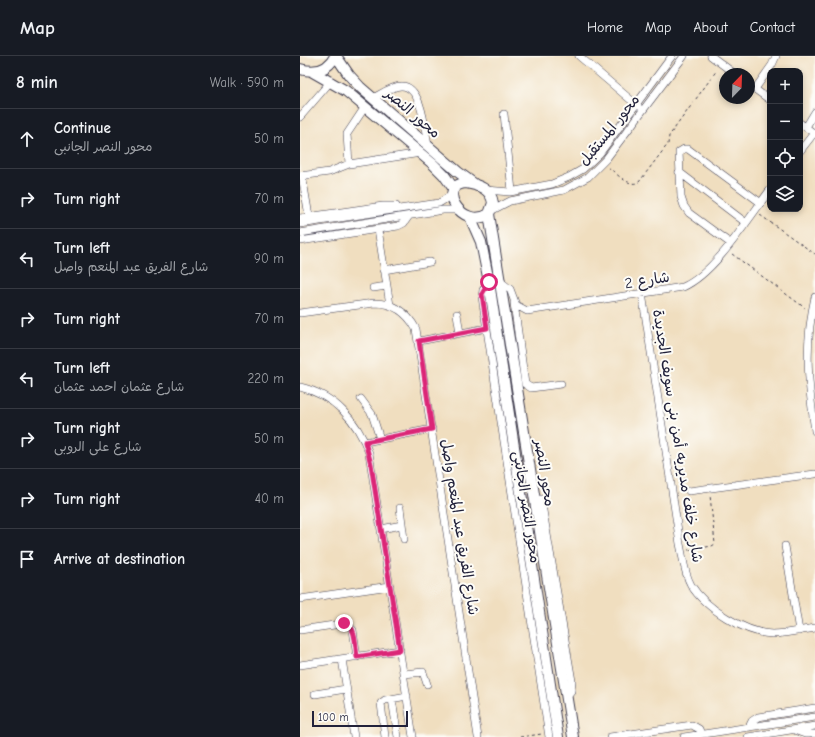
<!DOCTYPE html>
<meta charset="utf-8">
<style>
:root{--surface:#171b24;--page:#20242c;--text:#f1f3f6;--muted:#9ea1a6;--line:#363941}
body{margin:0;font-family:"Comic Neue","Playpen Sans Arabic",sans-serif;background:var(--page);color:var(--text)}
.controls{position:absolute;right:12px;top:12px;display:grid;overflow:hidden;border-radius:8px;box-shadow:0 2px 6px #0003}
.controls button{width:36px;height:36px;display:grid;place-items:center;padding:0;border:0;border-bottom:1px solid var(--line);background:var(--surface);color:var(--text);font:20px sans-serif}
.compass{position:absolute;left:419px;top:12px;width:36px;height:36px;border-radius:50%;background:var(--surface);box-shadow:0 2px 6px #0003;rotate:23deg}
.scale{position:absolute;left:12px;bottom:10px;width:96px;box-sizing:border-box;padding-left:4px;border:2px solid #22223b;border-top:0;font-size:11px;line-height:14px;white-space:nowrap;color:#22223b;-webkit-text-stroke:3px #fdfcf7;paint-order:stroke}
.stop{position:absolute;width:12px;height:12px;margin:-9px;border:3px solid #db2777;border-radius:50%;background:#fff}
.stop.end{background:#db2777;border-color:#fff;box-shadow:0 1px 4px #0008}
.list{margin:0;padding:0;list-style:none}
h2{display:flex;justify-content:space-between;align-items:center;height:52px;margin:0;padding:0 16px;font-size:17px}
h2 small{font-size:13px;font-weight:400;color:var(--muted)}
.list li{display:grid;grid-template-columns:26px 1fr auto;gap:12px;align-items:center;box-sizing:border-box;height:60px;padding:0 16px;border-top:1px solid var(--line)}
.list b{display:block;font-size:15px;white-space:nowrap}
.list p{margin:0;font-size:13px;white-space:nowrap;color:var(--muted)}
.list em{font-size:13px;font-style:normal;color:var(--muted)}
.icon{flex:none;width:22px;height:22px;fill:none;stroke:currentColor;stroke-width:2;stroke-linecap:round;stroke-linejoin:round}
.map{position:relative;flex:none;width:515px;height:681px;overflow:hidden}
header{display:flex;align-items:center;gap:24px;box-sizing:border-box;height:56px;padding:0 20px;background:var(--surface);border-bottom:1px solid var(--line)}
header strong{font-size:19px}
nav{display:flex;gap:22px;margin-inline-start:auto;font-size:14px}
main{display:flex}
aside{flex:1;background:var(--surface)}
.map>svg:first-child{display:block}
.lines{fill:none;stroke-linecap:round;stroke-linejoin:round}
.minor-casing{stroke:#413e4f;stroke-width:8}
.highway-casing{stroke:#413e4f;stroke-width:12}
.path{stroke:#413e4f;stroke-width:1;stroke-dasharray:3 3;stroke-linecap:butt}
.minor{stroke:#fff;stroke-width:7}
.highway{stroke:#fff;stroke-width:10}
.route{stroke:#db2777;stroke-width:5}
.labels{text-anchor:middle;stroke-width:4;stroke-linejoin:round;paint-order:stroke}
.street-label{font-size:15px;fill:#22223b;stroke:#fdfcf7}
</style>
<header>
<strong>Map</strong>
<nav><a>Home</a><a>Map</a><a>About</a><a>Contact</a></nav>
</header>
<main>
<aside>
<h2>8 min<small>Walk · 590 m</small></h2>
<ul class="list">
<li><svg class="icon" aria-label="ahead" viewBox="0 0 24 24"><path d="M12 20V5M6 11l6-6 6 6"/></svg><div><b>Continue</b><p>محور النصر الجانبى</p></div><em>50 m</em></li>
<li><svg class="icon" aria-label="right" viewBox="0 0 24 24"><path d="M7 20v-9h11M14 6l5 5-5 5"/></svg><div><b>Turn right</b></div><em>70 m</em></li>
<li><svg class="icon" aria-label="left" viewBox="0 0 24 24"><path d="M17 20v-9H6M10 6l-5 5 5 5"/></svg><div><b>Turn left</b><p>شارع الفريق عبد المنعم واصل</p></div><em>90 m</em></li>
<li><svg class="icon" aria-label="right" viewBox="0 0 24 24"><path d="M7 20v-9h11M14 6l5 5-5 5"/></svg><div><b>Turn right</b></div><em>70 m</em></li>
<li><svg class="icon" aria-label="left" viewBox="0 0 24 24"><path d="M17 20v-9H6M10 6l-5 5 5 5"/></svg><div><b>Turn left</b><p>شارع عثمان احمد عثمان</p></div><em>220 m</em></li>
<li><svg class="icon" aria-label="right" viewBox="0 0 24 24"><path d="M7 20v-9h11M14 6l5 5-5 5"/></svg><div><b>Turn right</b><p>شارع على الروبى</p></div><em>50 m</em></li>
<li><svg class="icon" aria-label="right" viewBox="0 0 24 24"><path d="M7 20v-9h11M14 6l5 5-5 5"/></svg><div><b>Turn right</b></div><em>40 m</em></li>
<li><svg class="icon" aria-label="arrive" viewBox="0 0 24 24"><path d="M6 21V4h12l-3 4 3 4H6"/></svg><div><b>Arrive at destination</b></div></li>
</ul>
</aside>
<div class="map">
<svg width="515" height="681" viewBox="0 0 515 681">
<rect width="100%" height="100%" fill="#fdfcf7"/>
<filter id="ink" filterUnits="userSpaceOnUse"><feTurbulence type="fractalNoise" baseFrequency=".025" numOctaves="2"/><feDisplacementMap in="SourceGraphic" scale="8" xChannelSelector="R" yChannelSelector="G"/><feConvolveMatrix kernelMatrix="1 2 1 2 8 2 1 2 1" color-interpolation-filters="sRGB"/></filter>
<filter id="wash" filterUnits="userSpaceOnUse"><feTurbulence type="fractalNoise" baseFrequency=".012" numOctaves="4" result="noise"/><feDisplacementMap in="SourceGraphic" scale="16" xChannelSelector="R" yChannelSelector="G"/><feGaussianBlur stdDeviation="0.9" result="paint"/><feColorMatrix in="noise" values="0 0 0 0 0 0 0 0 0 0 0 0 0 0 0 0 0 1.4 0 .05"/><feComposite in="paint" operator="in"/></filter>
<g filter="url(#wash)">
<rect width="100%" height="100%" fill="#f0debf"/>
</g>
<g filter="url(#ink)">
<g class="lines">
<g class="minor-casing">
<path id="minor" d="M279,0L338,50
M411,0L435,18
M449,29L470,44
M455,33L472,9L476,0
M73,42C81,38 92,30 101,30C122,29 125,74 128,90
M204,58L212,135
M0,61L31,25
M500,67L515,78
M506,71L515,56
M500,95L514,77
M49,108L47,78L65,51
M379,116L445,166
M2,119L9,160
M0,120L29,116L49,108L121,97
M186,134L210,136L252,128L269,121L283,113L300,97L372,0
M191,155L210,145L264,134L288,121L306,103L384,0
M0,162L83,150H96
M0,168L139,147L152,139
M78,173L90,249
M0,177L143,154H159
M0,185L98,170L104,167L109,160
M430,187L389,157L384,150L381,141L379,96L384,93H388L461,147
M84,214L130,206
M200,225L210,233L216,249L227,255L383,231C415,217 448,163 470,134
M189,226L183,234L182,241L249,681
M73,232L87,230
M342,237L380,488C383,501 384,517 391,529C405,552 445,577 472,578C486,578 501,574 515,572
M515,241C504,289 508,327 515,375
M214,247L225,328L231,332L261,328
M0,257L74,247C93,247 107,256 116,273L178,681
M157,258L160,277
M119,285L187,272
M0,331C34,339 57,364 69,397L113,681
M61,343L72,358L80,383
M65,386L132,373
M389,435L515,418
M241,443L272,625L271,635L266,641
M100,452L104,483
M81,473L102,469
M485,490L499,575
M0,543L90,530
M0,574L41,568L48,569L53,574L57,601
M42,603L54,681
M0,609L100,594
M104,618L123,616L127,628
M15,638L46,633
M92,643L98,681
M449,671L452,665L458,661L515,652
M494,674L505,678H515
M85,681L81,647L85,644L107,640
M310,681L392,669L399,673L401,678
M384,681L515,661
M448,681L515,670"/>
</g>
<g class="highway-casing">
<path id="highway" d="M36,0L49,19L60,31L158,116L177,130
M0,13C14,17 28,15 35,0
M11,15L46,35L133,108L144,119L154,133
M166,127C179,129 191,133 193,147L189,158C162,175 135,129 166,127Z
M189,158L273,681
M170,161L181,186L189,226L258,681"/>
</g>
<path class="path" d="M308,111C316,117 329,132 339,126L368,88L369,80L417,14
M460,159L515,198
M432,198L505,252
M388,494L412,490L415,488L410,439
M220,681L242,678"/>
<use href="#minor" class="minor"/>
<use href="#highway" class="highway"/>
</g>
</g>
<g class="lines" filter="url(#ink)">
<path class="route" d="M44,567C57,570 55,590 57,601L100,594L71,408L65,386L132,373L119,285L187,272L182,238L189,226"/>
</g>
<g class="labels">
<g class="street-label">
<text transform="translate(113 57) rotate(41)" y="5">محور النصر</text>
<text transform="translate(309 74) rotate(-51)" y="5">محور المستقبل</text>
<text transform="translate(347 224) rotate(-9)" y="5">شارع 2</text>
<text transform="translate(378 380) rotate(81)" y="5">شارع خلف مديريه أمن بنى سويف الجديدة</text>
<text transform="translate(245 417) rotate(81)" y="5">محور النصر</text>
<text transform="translate(227 451) rotate(81)" y="5">محور النصر الجانبى</text>
<text transform="translate(160 471) rotate(81)" y="5">شارع الفريق عبد المنعم واصل</text>
</g>
</g>
</svg>
<div class="controls">
<button>+</button>
<button>−</button>
<button><svg class="icon" aria-label="locate" viewBox="0 0 24 24"><circle cx="12" cy="12" r="6"/><path d="M12 2v4M12 18v4M2 12h4M18 12h4"/></svg></button>
<button><svg class="icon" aria-label="layers" viewBox="0 0 24 24"><path d="M12 4l9 5-9 5-9-5zM3 14l9 5 9-5"/></svg></button>
</div>
<svg class="compass" viewBox="-18 -18 36 36"><path d="M0-13l5 13h-10z" fill="#e53935"/><path d="M0 13l5-13h-10z" fill="#9ea1a6"/></svg>
<div class="scale">100 m</div>
<div class="stop" style="left:189px;top:226px"></div>
<div class="stop end" style="left:44px;top:567px"></div>
</div>
</main>
